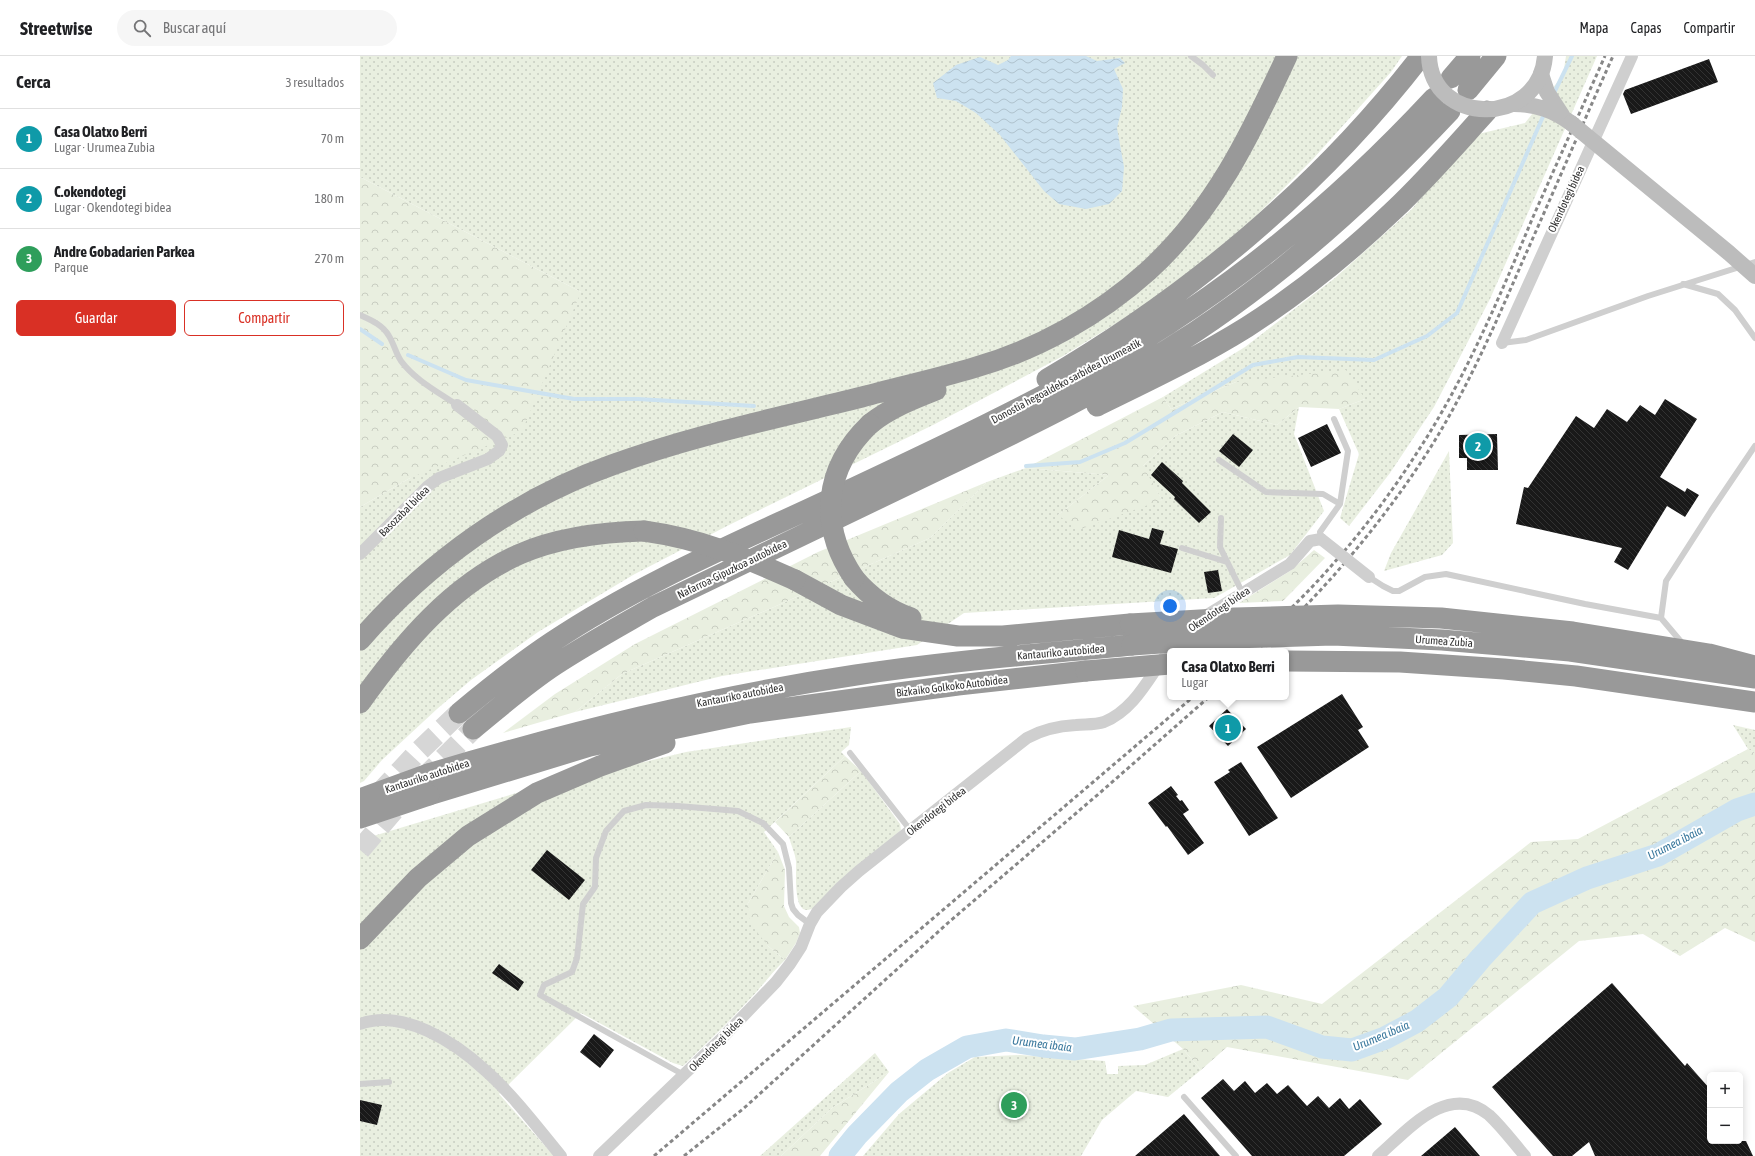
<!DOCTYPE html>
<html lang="es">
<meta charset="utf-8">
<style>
:root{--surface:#fff;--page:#f6f6f6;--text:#202124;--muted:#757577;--line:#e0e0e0;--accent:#d93025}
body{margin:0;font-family:"Asap Condensed",sans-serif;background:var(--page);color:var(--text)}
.controls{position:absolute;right:12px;bottom:12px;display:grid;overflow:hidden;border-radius:6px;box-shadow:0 2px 10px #0003}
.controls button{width:36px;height:36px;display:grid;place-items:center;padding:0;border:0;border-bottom:1px solid var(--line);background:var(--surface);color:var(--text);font:20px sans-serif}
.you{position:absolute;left:810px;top:550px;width:14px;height:14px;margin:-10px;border:3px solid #fff;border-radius:50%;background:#1a73e8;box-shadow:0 0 0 6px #1a73e833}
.badge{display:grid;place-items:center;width:26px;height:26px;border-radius:50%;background:var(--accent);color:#fff;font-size:13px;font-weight:700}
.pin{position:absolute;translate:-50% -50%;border:2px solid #fff;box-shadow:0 1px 4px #0006}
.popup{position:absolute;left:807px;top:592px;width:122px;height:52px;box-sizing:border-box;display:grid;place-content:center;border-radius:6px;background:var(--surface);filter:drop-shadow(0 1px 3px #0005);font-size:13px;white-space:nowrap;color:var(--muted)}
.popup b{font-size:15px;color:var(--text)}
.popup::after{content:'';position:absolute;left:50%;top:100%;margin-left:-8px;border:8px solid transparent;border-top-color:var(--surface)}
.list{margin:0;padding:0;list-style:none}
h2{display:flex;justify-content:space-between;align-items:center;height:52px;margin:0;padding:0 16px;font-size:17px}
h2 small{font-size:13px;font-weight:400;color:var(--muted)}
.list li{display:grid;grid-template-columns:26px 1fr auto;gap:12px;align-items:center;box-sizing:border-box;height:60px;padding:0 16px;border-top:1px solid var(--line)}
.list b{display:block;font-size:15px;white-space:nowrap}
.list p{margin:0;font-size:13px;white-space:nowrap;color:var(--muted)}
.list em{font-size:13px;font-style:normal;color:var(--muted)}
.actions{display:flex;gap:8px;padding:12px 16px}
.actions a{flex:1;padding:9px 0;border:1px solid var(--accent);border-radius:6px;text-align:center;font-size:14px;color:var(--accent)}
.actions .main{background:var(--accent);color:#fff}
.icon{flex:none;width:22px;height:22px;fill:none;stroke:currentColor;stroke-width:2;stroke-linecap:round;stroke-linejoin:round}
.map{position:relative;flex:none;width:1395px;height:1100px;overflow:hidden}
header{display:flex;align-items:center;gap:24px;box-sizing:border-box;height:56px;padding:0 20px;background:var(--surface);border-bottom:1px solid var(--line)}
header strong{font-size:19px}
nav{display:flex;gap:22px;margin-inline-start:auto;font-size:14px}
.search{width:280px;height:36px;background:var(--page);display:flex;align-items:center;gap:10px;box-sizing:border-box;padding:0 14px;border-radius:22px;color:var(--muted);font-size:15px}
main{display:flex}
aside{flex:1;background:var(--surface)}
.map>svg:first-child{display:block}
.green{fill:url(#green-dots)}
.forest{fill:url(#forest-crowns)}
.water{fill:url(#water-waves)}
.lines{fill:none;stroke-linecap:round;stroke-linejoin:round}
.stream{stroke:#cce2f0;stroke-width:4}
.river{stroke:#cce2f0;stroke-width:23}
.building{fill:url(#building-back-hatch)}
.highway-tunnel{stroke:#d6d6d6;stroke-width:21;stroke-dasharray:21 10;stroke-linecap:butt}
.lane{stroke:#cfcfcf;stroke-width:6}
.street{stroke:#cfcfcf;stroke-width:12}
.secondary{stroke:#bcbcbc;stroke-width:16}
.highway{stroke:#999;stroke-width:21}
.rail{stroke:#878787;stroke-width:3;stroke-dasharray:4 3;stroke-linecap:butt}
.street-bridge{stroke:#cfcfcf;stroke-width:12}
.secondary-bridge{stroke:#bcbcbc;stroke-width:16}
.highway-bridge{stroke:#999;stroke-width:21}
.labels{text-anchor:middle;stroke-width:4;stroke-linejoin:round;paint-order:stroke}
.street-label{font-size:11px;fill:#323232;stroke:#fff}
.water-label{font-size:12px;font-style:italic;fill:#38779c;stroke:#fff}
</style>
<header>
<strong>Streetwise</strong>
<div class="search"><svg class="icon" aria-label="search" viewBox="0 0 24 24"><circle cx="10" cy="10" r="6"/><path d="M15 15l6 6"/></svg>Buscar aquí</div>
<nav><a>Mapa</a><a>Capas</a><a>Compartir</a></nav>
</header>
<main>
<aside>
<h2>Cerca<small>3 resultados</small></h2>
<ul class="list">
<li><span class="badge" style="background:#0f9aa8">1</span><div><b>Casa Olatxo Berri</b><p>Lugar · Urumea Zubia</p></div><em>70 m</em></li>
<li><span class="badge" style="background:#0f9aa8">2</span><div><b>C.okendotegi</b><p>Lugar · Okendotegi bidea</p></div><em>180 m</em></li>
<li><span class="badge" style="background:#2e9e5b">3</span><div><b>Andre Gobadarien Parkea</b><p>Parque</p></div><em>270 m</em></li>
</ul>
<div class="actions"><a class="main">Guardar</a><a>Compartir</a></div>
</aside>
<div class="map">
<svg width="1395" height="1100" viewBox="0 0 1395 1100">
<defs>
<pattern id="green-dots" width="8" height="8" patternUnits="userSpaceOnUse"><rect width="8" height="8" fill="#e9efe0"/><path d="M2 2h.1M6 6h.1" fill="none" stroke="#c8cdc1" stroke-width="1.8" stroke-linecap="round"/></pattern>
<pattern id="forest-crowns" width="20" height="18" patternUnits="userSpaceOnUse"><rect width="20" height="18" fill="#e9efe0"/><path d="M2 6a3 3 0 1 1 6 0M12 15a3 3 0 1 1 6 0" fill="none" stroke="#c8cdc1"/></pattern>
<pattern id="water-waves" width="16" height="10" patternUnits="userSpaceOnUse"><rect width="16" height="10" fill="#cce2f0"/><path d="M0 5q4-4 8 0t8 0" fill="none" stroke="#b0c2ce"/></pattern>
<pattern id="building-back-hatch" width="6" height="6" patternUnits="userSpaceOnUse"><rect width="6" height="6" fill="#191919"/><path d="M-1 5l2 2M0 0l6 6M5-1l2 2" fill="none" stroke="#323232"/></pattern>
</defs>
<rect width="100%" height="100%" fill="#fff"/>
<path class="green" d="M0,0H1042L1031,16L953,103L893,163L804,238L703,300L575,368L367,470L273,519L178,576L111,624L77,653L22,704L4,725L0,727V451L50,422L221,236L0,121Z
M1206,0H1237L1130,243L1074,351L1030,417L989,470L980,462L999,398L979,353L1005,343L876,326L811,353L803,341L885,291L975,222L1051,154L1114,79L1165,67L1203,19Z
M939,351L934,378L964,455L930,499L854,542L604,557L557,589L362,620L215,656L262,618L570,482L627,426L666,412L749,419L698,459L802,444L782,411L815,380L863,356L917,369Z
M1089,395L1093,487L1082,499L1024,515L1031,497Z
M1373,669L1395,674V697L1388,693Z
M491,671L489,689L481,696L485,700L404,776L418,796L387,849L408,890L425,904C411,917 401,932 388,945C367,968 345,989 323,1010L313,1007L221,957L139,1038L194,1100H0V784L163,735L326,696Z
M501,715L540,768L541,774L455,851C431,867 437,815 436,805C435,797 431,789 429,781Z
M823,993L841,1014L808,1041L776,1035L742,1064L721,1100H503L539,1058L588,1017L615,1001L660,999L745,1005L747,1018H758V1010L785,1009Z
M515,997L529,1016L472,1052L421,1100H400Z"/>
<path class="forest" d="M0,121L221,236L162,375L50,422L0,451Z
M986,314L1005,343L979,353L939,351L917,369L863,356L815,380L783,410L802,444L718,474L698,459L749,419L666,412L803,341L811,353L876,326Z
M627,426L570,482L262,618L215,656L143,677L195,638L275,588L458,496Z
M954,494L965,502L923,545L879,547L930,515Z
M1388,693L1395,697V886L1365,872L1320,900L1283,878L1219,885L1048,1024L867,991L841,1014L823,993L773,950L881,929L962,948L1171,786L1218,783Z
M485,700L501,715L429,781L415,766Z
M418,796L425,814L424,850L429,861L439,871L440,877L436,887L425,904L408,890L390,867L387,849Z
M529,1016L460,1100H421L472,1052Z"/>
<path class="water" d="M651,0H726L737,5L760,2L765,7L754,13L763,33L762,51L757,72L764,111L762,135L749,148L726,153L699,148L684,135L640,79L616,57L596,45L577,42L573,27L596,9L620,1L638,9L648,4Z"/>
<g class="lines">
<path class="stream" d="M1193,39L1212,0
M0,273L22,288
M48,299L106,324L214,343H278L394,350
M666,410L720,406L765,387L893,309L938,301L1014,304L1067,280L1097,257L1185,56"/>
<path class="river" d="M480,1100L497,1079L539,1036L567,1014L607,991L646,984L683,990L715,993L780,983L811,974L907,971L962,991L992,994L1025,982L1057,965L1088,941L1120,903L1172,847L1227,822L1298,799L1377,754L1395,748"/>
</g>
<path class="building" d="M1349,3L1358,26L1271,58L1263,38L1265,34Z
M1305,343L1337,363L1300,421L1325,436L1327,432L1339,439L1325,461L1307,450L1268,514L1254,506L1262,492L1156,468L1164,431L1168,432L1216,360L1234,372L1247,353L1267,366L1280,349L1295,359Z
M967,368L981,397L951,411L938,382Z
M873,378L893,394L879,411L859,395Z
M1137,378L1138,414H1107V402H1099V379Z
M802,406L823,425L822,427L851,456L839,467L814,443L815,441L791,419Z
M792,472L804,475L800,488L818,493L811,517L752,501L759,474L789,483Z
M858,514L862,535L848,537L844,516Z
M982,638L1003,671L998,674L1009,691L931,742L897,691Z
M867,653L886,673L868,690L849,670Z
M881,706L918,762L889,780L854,726L870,716L868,714Z
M811,730L818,739L816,740L820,745L822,744L829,754L823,758L844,787L828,799L807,770L806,771L788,747Z
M187,794L225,824L209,844L171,814Z
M139,908L164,926L158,935L132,917Z
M1252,927L1325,1010L1327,1007L1350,1033V1085H1386L1393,1100H1235L1229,1086L1212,1100H1193L1132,1031Z
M234,978L254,994L240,1012L220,996Z
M863,1023L874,1035L885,1025L895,1037L907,1027L917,1038L928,1029L947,1050L958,1040L969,1052L980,1042L989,1053L1000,1043L1022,1068L984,1100H892L841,1042Z
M0,1044L22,1049L17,1069L0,1065Z
M824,1058L860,1100H775Z
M1095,1071L1120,1100H1061Z"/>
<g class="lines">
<path class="highway-tunnel" d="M18,739L55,699L99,657
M0,794L45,741L113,673"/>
<path class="lane" d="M831,0L843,9L853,19
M1323,228L1358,238L1375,254L1395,282
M0,259C11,264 23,269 29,280C34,288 36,298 41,305C55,324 78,336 97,349
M1142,287L1166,284L1288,240L1395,206
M859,404L906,436L963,438L980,448
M861,462L860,491L882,536
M961,483L960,476L980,448L988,395L974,363
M822,492L867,506
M1009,521L1023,530L1033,535H1039L1065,521L1086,518L1225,548L1301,562L1323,588
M1301,562L1306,525L1351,455L1395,390
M490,697L551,775
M324,1019L180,939L184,929L212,916L217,902L223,848L235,831L236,802L246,775L264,755L286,749L318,750L378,755L403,767L423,788L429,812L431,847L433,853L438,859L450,868
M0,1028L29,1026
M824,1041L876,1100"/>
<path class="street" d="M1142,287L1272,0
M0,498L68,430L79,422L128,403L139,395L142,389L137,380L97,349
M842,562L930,508L950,485L961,483
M0,968C43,952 96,987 126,1015C154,1040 177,1071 201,1100
M239,1100L364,980L416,926L430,908L441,891L450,868L457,856L481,831L499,815L667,682C683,673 698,670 716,669C725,668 735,669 744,666C779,652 793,611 817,585
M1018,1100C1047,1075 1088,1025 1129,1059C1142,1071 1153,1086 1165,1100"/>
<path class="secondary" d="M1181,18L1187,36L1202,59
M1154,48C1176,48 1193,54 1211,67"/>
<path class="highway" d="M1091,22L1110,0
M1108,34L1136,0
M687,323C829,240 960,131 1061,0
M737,350C788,325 839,301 887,271C940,237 989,197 1034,154C1067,123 1097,88 1127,55
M510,368C530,352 553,343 576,334
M494,522C510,541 528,554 551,562
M435,524L481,549L542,572L598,580H643L770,568
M0,584C68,506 154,444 252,409C333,379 418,362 502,341C539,331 576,323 613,312C677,294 738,260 788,215C854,155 890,80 927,0
M926,605L1040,606L1144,613L1216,620L1395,646
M0,647C42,588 92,528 160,498C199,481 242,476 284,475
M99,657C129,632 159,608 192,586C277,529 374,488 466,445C547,407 628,369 707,327C846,255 968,156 1074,42
M113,673C140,651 166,628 195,609C227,588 260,570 293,551C389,504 485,459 580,413C668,371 753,330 835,276C929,214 1013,137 1090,55
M68,718C210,676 349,641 496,619C587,605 680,598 772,589
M69,739L230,690L390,657L598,629L726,615
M0,883L58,822L108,780L177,737L240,710L305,687"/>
<path class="rail" d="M886,595C916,567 946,539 973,508C1005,472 1034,433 1060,392C1106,321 1140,240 1173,161C1197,107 1221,54 1245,0
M900,595C964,535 1019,471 1067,397C1106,336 1135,269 1164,202C1194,135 1223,67 1253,0
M294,1100L833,641
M324,1100L383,1053L589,866L742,735L849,641"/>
<path class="street-bridge" d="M961,483L1009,521"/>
<path class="secondary-bridge" d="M1069,0C1071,70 1179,72 1185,0
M1211,67L1369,197L1395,220"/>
<path class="highway-bridge" d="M284,475C341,483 384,501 435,524
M494,522C458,469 464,412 510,368
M770,568L875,562L978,559L1081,562L1213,576L1349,598L1395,610
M772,589L873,582L973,579L1082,584L1210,595L1395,622
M726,615L810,608
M0,743L68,718
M0,762L69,739"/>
</g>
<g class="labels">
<g class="street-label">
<text transform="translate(1206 143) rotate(-65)" y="4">Okendotegi bidea</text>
<text transform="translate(706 325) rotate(-28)" y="4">Donostia hegoaldeko sarbidea Urumeatik</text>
<text transform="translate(44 455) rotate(-45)" y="4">Basozabal bidea</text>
<text transform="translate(372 513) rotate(-26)" y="4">Nafarroa-Gipuzkoa autobidea</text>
<text transform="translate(859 553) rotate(-34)" y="4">Okendotegi bidea</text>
<text transform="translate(1084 585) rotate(4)" y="4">Urumea Zubia</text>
<text transform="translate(701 596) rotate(-5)" y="4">Kantauriko autobidea</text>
<text transform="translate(592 630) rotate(-7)" y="4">Bizkaiko Golkoko Autobidea</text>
<text transform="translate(380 639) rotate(-11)" y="4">Kantauriko autobidea</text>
<text transform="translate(67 720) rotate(-18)" y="4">Kantauriko autobidea</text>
<text transform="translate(576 755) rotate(-38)" y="4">Okendotegi bidea</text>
<text transform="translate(356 988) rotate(-45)" y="4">Okendotegi bidea</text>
</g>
<g class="water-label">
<text transform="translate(1315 787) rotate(-27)" y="4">Urumea ibaia</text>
<text transform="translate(1021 980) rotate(-23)" y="4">Urumea ibaia</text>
<text transform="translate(682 988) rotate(7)" y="4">Urumea ibaia</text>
</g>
</g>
</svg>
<div class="controls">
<button>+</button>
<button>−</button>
</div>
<div class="you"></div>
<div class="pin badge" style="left:868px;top:672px;background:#0f9aa8">1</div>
<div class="popup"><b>Casa Olatxo Berri</b>Lugar</div>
<div class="pin badge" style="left:1118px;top:390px;background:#0f9aa8">2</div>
<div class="pin badge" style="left:654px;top:1049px;background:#2e9e5b">3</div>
</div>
</main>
